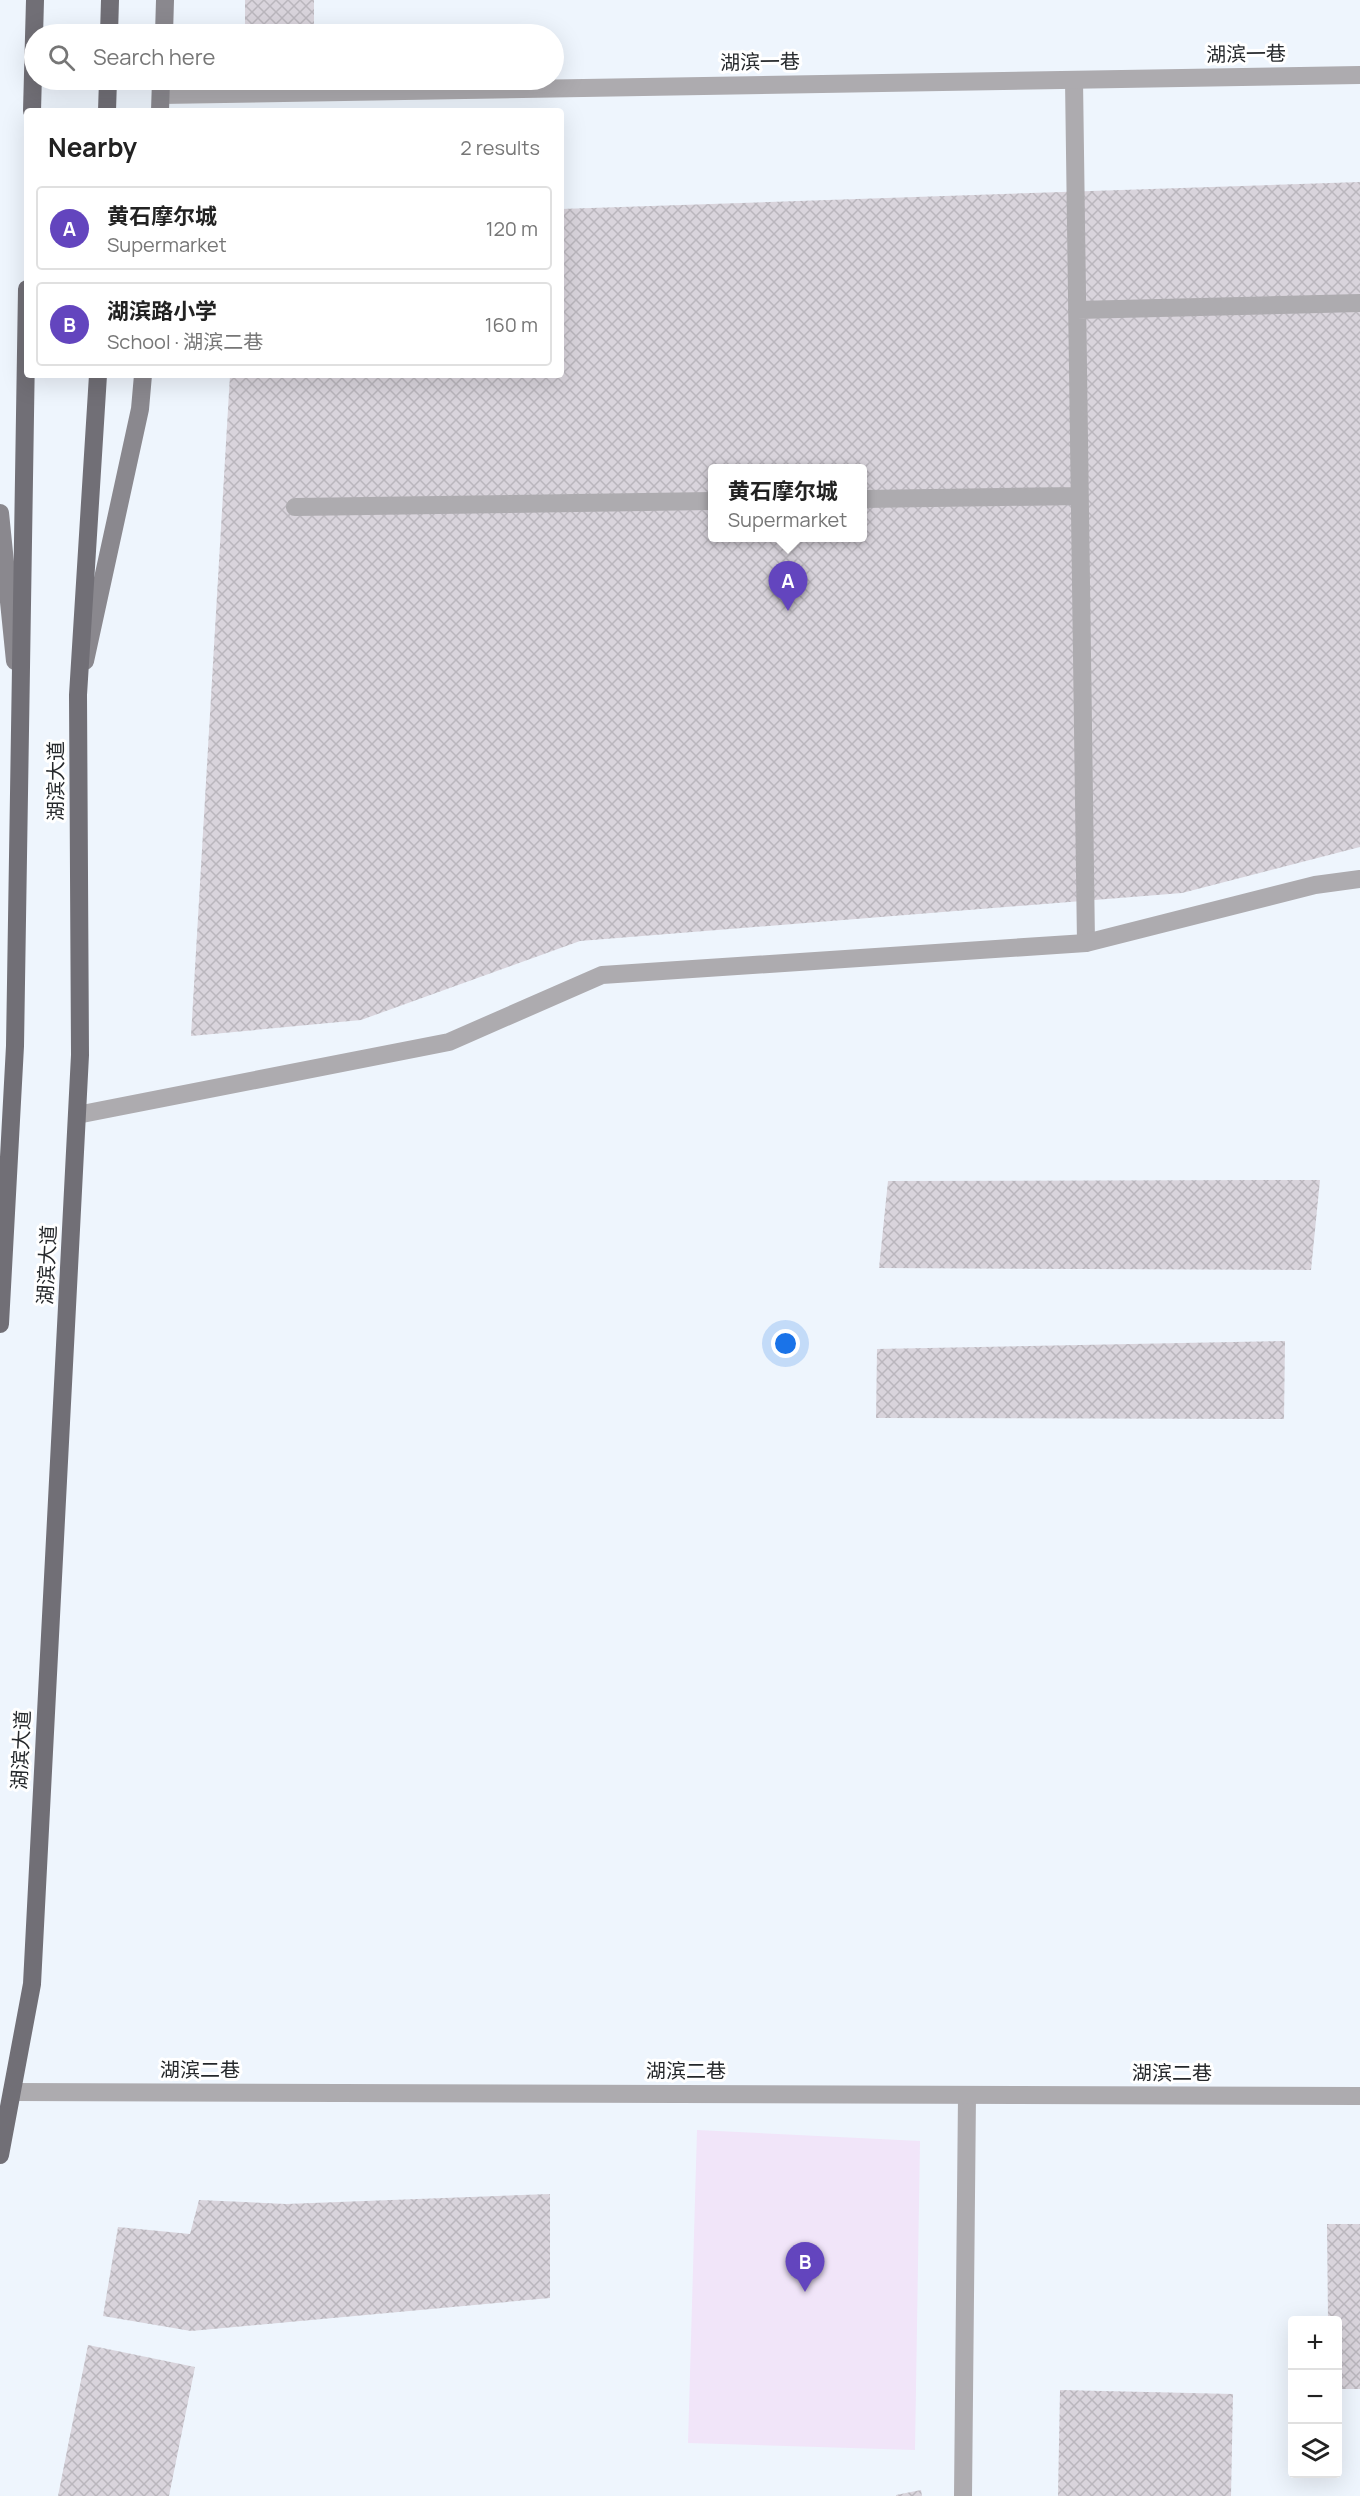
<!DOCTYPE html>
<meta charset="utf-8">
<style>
:root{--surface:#fff;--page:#f2f2f2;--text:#222;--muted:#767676;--line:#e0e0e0;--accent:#6345be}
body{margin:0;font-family:Manrope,"Noto Sans SC",sans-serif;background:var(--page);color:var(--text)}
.controls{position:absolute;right:18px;bottom:18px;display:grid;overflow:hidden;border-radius:6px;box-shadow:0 6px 24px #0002}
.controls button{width:54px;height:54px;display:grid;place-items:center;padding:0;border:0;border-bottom:2px solid var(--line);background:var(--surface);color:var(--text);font:30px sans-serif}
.you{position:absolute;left:786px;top:1344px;width:21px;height:21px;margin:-15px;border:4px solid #fff;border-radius:50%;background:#1a73e8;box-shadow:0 0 0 9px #1a73e833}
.badge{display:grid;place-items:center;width:39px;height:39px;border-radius:50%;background:var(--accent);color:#fff;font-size:20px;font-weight:700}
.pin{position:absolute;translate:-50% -50px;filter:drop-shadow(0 2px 3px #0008)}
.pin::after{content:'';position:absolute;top:32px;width:21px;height:18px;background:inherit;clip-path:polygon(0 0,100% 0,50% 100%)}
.popup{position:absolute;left:708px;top:464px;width:159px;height:78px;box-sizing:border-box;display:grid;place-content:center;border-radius:6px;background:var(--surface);filter:drop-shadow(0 2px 4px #0005);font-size:20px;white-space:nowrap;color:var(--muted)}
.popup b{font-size:22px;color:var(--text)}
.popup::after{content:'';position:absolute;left:50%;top:100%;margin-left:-12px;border:12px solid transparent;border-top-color:var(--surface)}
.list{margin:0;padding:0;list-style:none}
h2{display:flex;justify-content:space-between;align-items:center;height:78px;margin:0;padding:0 24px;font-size:26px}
h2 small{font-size:20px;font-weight:400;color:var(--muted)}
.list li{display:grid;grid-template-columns:39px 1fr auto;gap:18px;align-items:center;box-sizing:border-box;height:84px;margin:0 12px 12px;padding:0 12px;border:2px solid var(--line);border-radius:6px}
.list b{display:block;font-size:22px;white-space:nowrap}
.list p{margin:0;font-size:20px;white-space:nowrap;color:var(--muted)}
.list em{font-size:20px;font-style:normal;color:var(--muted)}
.icon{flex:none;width:33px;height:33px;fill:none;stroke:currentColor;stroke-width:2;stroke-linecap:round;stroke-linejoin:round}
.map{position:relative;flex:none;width:1360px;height:2496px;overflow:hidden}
.search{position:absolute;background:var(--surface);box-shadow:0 6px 24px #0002;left:24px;top:24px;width:540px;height:66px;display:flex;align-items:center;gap:15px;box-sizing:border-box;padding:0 21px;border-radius:33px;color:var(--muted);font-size:22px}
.panel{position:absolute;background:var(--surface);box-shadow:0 6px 24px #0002;left:24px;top:108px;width:540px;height:270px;border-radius:6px}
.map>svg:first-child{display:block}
.education{fill:#f1e5f9}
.building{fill:url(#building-cross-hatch);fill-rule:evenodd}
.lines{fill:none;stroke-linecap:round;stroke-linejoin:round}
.pedestrian{stroke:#adabaf;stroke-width:18}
.minor{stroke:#adabaf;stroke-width:18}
.tertiary{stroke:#adabaf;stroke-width:18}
.secondary{stroke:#8a888e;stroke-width:18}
.primary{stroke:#716f76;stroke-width:18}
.labels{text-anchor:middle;stroke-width:6;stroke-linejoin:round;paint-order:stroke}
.street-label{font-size:20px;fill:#25282b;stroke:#fff}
</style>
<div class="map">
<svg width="1360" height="2496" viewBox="0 0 1360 2496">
<defs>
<pattern id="building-cross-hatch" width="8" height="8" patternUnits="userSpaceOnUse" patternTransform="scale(1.5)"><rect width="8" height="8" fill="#d9d4dc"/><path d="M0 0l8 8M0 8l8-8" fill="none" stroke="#bab6bd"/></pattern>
</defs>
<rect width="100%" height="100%" fill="#eef5fd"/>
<path class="education" d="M697,2130L920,2141L915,2450L688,2443Z"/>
<path class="building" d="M245,0H314V34H245Z
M1360,182V847L1182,893L580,941L361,1020L191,1036L230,375H561V209ZM713,468H863V538H713Z
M1320,1180L1311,1270L879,1268L888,1181Z
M1285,1341L1284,1419L876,1418L877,1349Z
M550,2194V2298L191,2331L103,2316L118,2227L190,2234L199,2200L286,2204Z
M1327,2224H1360V2389H1338V2320H1328Z
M88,2345L195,2367L169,2496H58Z
M1060,2390L1233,2394L1231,2496H1058Z
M921,2490L922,2496H896V2495Z"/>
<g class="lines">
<path class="pedestrian" d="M1074,80L1086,943
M1077,310L1360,303
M863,499L1079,496
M295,507L713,501
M963,2496L967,2095"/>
<path class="minor" d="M77,1115L449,1042L602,975L1086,943L1315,885L1360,879"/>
<path class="tertiary" d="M161,95L1360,75
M12,2092L1360,2096"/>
<path class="secondary" d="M164,34L165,0
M160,111L161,80
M0,513L15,661
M85,661L140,409L143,375"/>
<path class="primary" d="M109,34L110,0
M32,111L35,0
M107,111L108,80
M0,1324L15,1046L27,289
M0,2155L32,1984L80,1055L78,695L98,375"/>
</g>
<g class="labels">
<g class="street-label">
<text transform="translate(1246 54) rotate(-1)" y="7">湖滨一巷</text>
<text transform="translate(760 62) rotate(-1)" y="7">湖滨一巷</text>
<text transform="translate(56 781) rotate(-90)" y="7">湖滨大道</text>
<text transform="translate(47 1265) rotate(-87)" y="7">湖滨大道</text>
<text transform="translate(21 1750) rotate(-87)" y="7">湖滨大道</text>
<text x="200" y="2077">湖滨二巷</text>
<text x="686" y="2078">湖滨二巷</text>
<text x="1172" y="2080">湖滨二巷</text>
</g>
</g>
</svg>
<div class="controls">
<button>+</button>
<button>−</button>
<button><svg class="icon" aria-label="layers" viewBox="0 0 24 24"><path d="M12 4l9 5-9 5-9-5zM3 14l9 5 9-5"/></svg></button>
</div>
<div class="you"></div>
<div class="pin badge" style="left:788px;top:611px">A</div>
<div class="popup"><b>黄石摩尔城</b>Supermarket</div>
<div class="pin badge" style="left:805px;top:2292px">B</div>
<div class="search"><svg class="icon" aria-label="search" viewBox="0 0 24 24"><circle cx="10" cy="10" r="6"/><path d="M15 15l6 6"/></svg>Search here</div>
<section class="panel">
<h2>Nearby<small>2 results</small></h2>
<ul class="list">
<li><span class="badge">A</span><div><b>黄石摩尔城</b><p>Supermarket</p></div><em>120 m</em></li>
<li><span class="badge">B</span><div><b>湖滨路小学</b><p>School · 湖滨二巷</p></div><em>160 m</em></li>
</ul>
</section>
</div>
